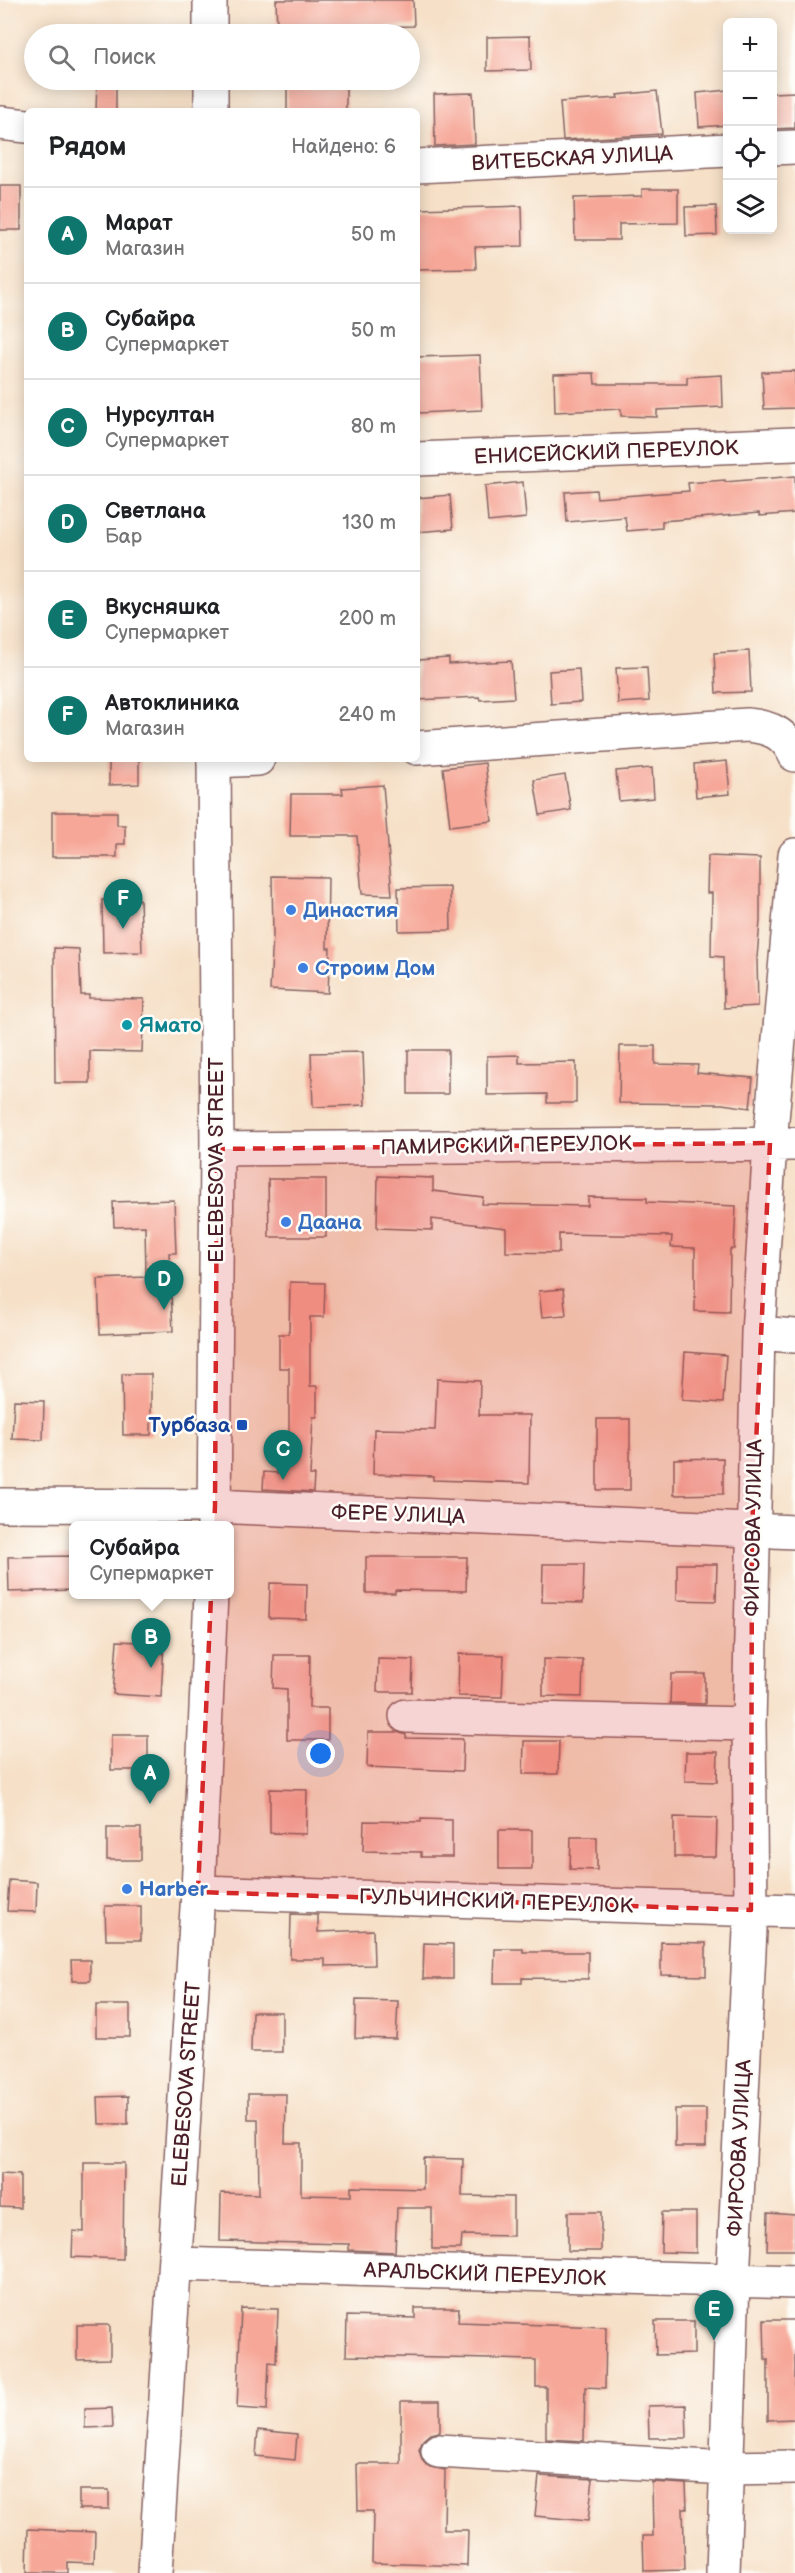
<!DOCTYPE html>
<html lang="ru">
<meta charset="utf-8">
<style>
:root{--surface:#fff;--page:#f6f6f6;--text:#202124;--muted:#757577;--line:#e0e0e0;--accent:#0f766e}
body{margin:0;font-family:"Balsamiq Sans",sans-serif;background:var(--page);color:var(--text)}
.controls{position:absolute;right:18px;top:18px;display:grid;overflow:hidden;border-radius:9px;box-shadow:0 3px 15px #0003}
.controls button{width:54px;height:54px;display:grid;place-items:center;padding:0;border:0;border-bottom:2px solid var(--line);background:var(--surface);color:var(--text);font:30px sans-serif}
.you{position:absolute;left:321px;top:1754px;width:21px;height:21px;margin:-15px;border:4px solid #fff;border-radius:50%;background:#1a73e8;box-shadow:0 0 0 9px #1a73e833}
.badge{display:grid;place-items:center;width:39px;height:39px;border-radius:50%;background:var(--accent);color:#fff;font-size:20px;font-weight:700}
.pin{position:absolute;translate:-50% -50px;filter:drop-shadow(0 2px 3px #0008)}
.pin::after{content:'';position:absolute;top:32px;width:21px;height:18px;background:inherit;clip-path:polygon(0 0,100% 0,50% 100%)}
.popup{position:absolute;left:69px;top:1521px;width:165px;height:78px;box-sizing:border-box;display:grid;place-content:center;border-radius:9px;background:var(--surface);filter:drop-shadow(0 2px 4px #0005);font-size:20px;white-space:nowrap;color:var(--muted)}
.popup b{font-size:22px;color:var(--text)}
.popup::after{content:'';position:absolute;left:50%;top:100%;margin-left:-12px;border:12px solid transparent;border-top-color:var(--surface)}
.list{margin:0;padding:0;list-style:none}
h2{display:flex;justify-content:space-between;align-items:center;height:78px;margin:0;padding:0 24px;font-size:26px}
h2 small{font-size:20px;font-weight:400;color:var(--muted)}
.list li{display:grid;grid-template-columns:39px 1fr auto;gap:18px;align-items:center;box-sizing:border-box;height:96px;padding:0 24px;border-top:2px solid var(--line)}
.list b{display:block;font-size:22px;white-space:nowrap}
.list p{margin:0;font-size:20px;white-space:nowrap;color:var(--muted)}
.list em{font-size:20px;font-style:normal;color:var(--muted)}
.icon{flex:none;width:33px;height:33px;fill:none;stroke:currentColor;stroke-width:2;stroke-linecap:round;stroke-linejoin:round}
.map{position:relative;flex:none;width:795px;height:2573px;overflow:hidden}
.search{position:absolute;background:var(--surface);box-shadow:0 3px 15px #0003;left:24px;top:24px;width:396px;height:66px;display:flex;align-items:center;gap:15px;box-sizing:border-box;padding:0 21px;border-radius:33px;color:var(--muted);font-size:22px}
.panel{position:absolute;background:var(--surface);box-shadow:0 3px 15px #0003;left:24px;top:108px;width:396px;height:654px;border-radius:9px}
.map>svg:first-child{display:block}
.building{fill:#f6a798}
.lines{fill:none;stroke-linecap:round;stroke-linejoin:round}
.minor-casing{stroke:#866362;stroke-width:36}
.major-casing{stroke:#866362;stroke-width:36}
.minor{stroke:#fff;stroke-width:33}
.major{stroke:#fff;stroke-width:33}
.marked{fill:#d62828;fill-opacity:0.2;stroke:#d62828;stroke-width:4.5;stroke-dasharray:12 8;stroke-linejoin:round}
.shop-dot{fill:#3f7fe0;stroke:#fdfcf7;stroke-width:2}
.culture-dot{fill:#0f9aa8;stroke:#fdfcf7;stroke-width:2}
.transit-dot{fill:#1a4fb4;stroke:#fdfcf7;stroke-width:2}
.labels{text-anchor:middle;stroke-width:5;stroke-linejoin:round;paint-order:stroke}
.street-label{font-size:21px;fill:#4a1f2b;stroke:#fdfcf7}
.shop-label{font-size:21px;font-weight:bold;fill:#366cbe;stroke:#fdfcf7;text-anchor:start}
.culture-label{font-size:21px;font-weight:bold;fill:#0d838f;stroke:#fdfcf7;text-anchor:start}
.transit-label{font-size:21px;font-weight:bold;fill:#164399;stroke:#fdfcf7;text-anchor:end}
</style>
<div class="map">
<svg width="795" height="2573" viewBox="0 0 795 2573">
<rect width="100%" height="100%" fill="#fdfcf7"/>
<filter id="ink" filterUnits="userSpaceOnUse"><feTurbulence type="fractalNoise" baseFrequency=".0167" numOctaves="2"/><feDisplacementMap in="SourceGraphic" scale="12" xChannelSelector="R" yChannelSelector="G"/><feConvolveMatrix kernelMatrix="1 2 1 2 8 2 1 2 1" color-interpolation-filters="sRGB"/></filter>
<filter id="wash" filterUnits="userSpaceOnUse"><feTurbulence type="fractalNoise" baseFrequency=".008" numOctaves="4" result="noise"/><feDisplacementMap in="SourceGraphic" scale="24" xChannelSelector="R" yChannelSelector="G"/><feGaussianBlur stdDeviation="1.35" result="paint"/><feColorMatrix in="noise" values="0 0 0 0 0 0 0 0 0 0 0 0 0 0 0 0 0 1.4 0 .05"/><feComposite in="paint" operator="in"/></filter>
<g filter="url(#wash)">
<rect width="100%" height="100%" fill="#f6e0c7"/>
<g id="blocks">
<path class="building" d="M276,0H413L414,26L277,29Z
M530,36L531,70L487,71V37Z
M97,80H116V111H96Z
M287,80H346V111H287Z
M728,90V125L699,127L697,93Z
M657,91L662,134L563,140L560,102L618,98L617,95Z
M795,92V128L772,129V93Z
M473,93L475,144L435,146L434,94Z
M0,186H21V230H0Z
M642,189H678V223L619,224V240H575L574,198L642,196Z
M522,206L523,246L475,247L476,269L417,270V209Z
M716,206L717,235L686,236L685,207Z
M480,355L482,410L418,413L417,357Z
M795,371V408L764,409L762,372Z
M594,373L595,384H687V377L722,375L723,407L657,410V417L621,416V409L555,412L554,374Z
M795,476V513L760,516L759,513L662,521V528L627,531L625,517L567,522L565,492L596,490L597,498L689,491L688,483L725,480V482Z
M523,482L526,518L488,522L485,486Z
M450,495L453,529L417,532V498Z
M749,651L751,692L716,693L714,653Z
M449,658V664L511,661L514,698L480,700L479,697L417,700V660Z
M647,667L649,701L618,703L616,668Z
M579,669L581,702L551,704L549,671Z
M109,759H139V784L109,785Z
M727,761L730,794L696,797L694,764Z
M485,763L492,821L450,826L443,768Z
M652,768L654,798L619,801L616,771Z
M565,775L571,810L540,815L534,780Z
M383,785L392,895L362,894L357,836H290L291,794H343L342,788Z
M52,812H117V825H125V844H117V857H52Z
M708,856L760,858V921L757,958L758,1006L724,1008L723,957L711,956L712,893H707Z
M272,876L328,877L327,948H330L328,993L270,990L273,935Z
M450,887L451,930L399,931L398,888Z
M140,899L142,952L103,953L102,900Z
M54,948L79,949L81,995H89V998L144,999L142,1052L90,1051V1083H55Z
M620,1046H655V1064L698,1065L697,1073L753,1078L750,1108L722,1104L619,1103Z
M408,1050H448V1094H408Z
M363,1052L365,1105L313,1107L311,1053Z
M519,1055V1063L576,1062V1103H547V1094L487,1095V1056Z
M378,1176L433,1178V1191L483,1197L482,1204L588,1206V1197L647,1198V1202L736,1206L734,1249H730L729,1312L695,1311V1248L671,1247L672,1236L559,1234V1253L506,1252V1228L432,1219V1230L377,1228Z
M268,1179H326V1237H269Z
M174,1200L176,1253H169L173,1331L100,1334L98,1279L146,1277L145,1226L114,1227L113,1202Z
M290,1282L325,1283L324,1317H310V1386H317V1417H313L310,1475H314L313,1492L263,1489L264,1472L278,1473L280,1433H289V1368H279V1334H289Z
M563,1289L566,1315L542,1317L539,1291Z
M685,1352L726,1355L723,1403L682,1400Z
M122,1374H151V1435H123Z
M437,1379L480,1381L479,1415H530L529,1483L433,1480V1476L373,1474L374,1429L435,1430Z
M14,1400L44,1401L43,1440L12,1439Z
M597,1419H630V1490H597Z
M723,1458V1494L674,1495V1459Z
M73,1556V1590L9,1592L8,1557Z
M366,1557H467L466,1591L395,1590V1593H366Z
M543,1564H584L583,1603L542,1602Z
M677,1564H717L716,1601L677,1600Z
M270,1583L307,1584L306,1619L269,1618Z
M117,1641L164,1643L161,1697L113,1694Z
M459,1654L504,1655L502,1697L458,1696Z
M274,1655H310L309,1708H328V1740H287V1689L273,1688Z
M378,1659L413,1660L412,1692H377Z
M543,1659L583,1660L582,1697L543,1696Z
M671,1674H705V1704L670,1703Z
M368,1732H397L406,1735V1738L463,1739L462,1771L367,1767Z
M111,1735H148V1770H111Z
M524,1741H559L558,1774H523Z
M686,1752H718L717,1782L685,1781Z
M270,1789L307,1790L306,1834L270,1833Z
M674,1817L717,1818L716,1857H674Z
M421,1819L452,1820V1857H421V1852L363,1851L364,1821L421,1822Z
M107,1828H141V1860H107Z
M499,1830H532V1869H499Z
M571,1837H597V1870L570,1869Z
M9,1880L37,1882L36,1912L7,1911Z
M105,1906H141V1940H106Z
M291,1914L318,1915V1932L373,1930L374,1965L325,1966V1959H290Z
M661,1942L706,1943V1976L661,1975Z
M424,1943L453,1944V1979H423Z
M495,1949H523V1952H588V1979L522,1978V1983H494Z
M71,1960H90V1981H72Z
M356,2000L398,2001L396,2039L355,2038Z
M96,2005H130V2037H96Z
M252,2012H282V2052H251Z
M248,2094H286L285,2143H301V2195L351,2196V2187L423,2189V2158L463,2159L462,2196L513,2197V2236L462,2235L461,2249H432V2208H397L395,2252L349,2250V2244L220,2241L221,2193L259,2194L258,2119H248Z
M128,2096V2124H99L98,2097Z
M675,2109H706V2147H675Z
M84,2163H124L123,2259L72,2257L73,2231L84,2232Z
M0,2174L20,2175V2208L0,2207Z
M568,2212H601V2251H568Z
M662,2212H696V2253L661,2252Z
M768,2213L795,2215V2250H767Z
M241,2308L278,2309L276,2363L269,2362L267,2410L237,2408Z
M415,2308H459L458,2322L606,2327L605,2388L585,2387L584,2441L546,2439V2387H536V2360L346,2356L347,2316L415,2318Z
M764,2320H795V2419L768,2420V2359H765Z
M655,2321H694V2354L656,2355Z
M77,2325H110V2359L77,2360Z
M401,2401H440V2432L430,2434L423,2440L419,2450L422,2460L427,2466L445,2470L444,2530H468L467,2566L372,2563L373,2511H358L357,2464H401Z
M686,2405L687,2438H649L648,2406Z
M112,2408L113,2427L85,2428V2409Z
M258,2430L297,2434L295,2460L256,2456Z
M539,2476L593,2479L588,2521L535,2516Z
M652,2482L686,2484L687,2508H683L685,2570L644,2571L643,2536H653Z
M79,2490H109V2509H79Z
M28,2529L95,2532L94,2563L67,2562V2573H27Z"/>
</g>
</g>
<g filter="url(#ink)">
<use href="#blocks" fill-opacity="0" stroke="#866362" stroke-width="1.5"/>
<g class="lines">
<g class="minor-casing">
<path id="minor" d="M0,123L27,126
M772,148L795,147
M417,166L728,150
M417,459L795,444
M417,748L747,725C770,727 785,733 795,755
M214,761L258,759
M217,1149L795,1144
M758,1333L795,1336
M0,1505L215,1506L795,1532
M406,1716L749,1724
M198,1892L795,1911
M175,2264L795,2282
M438,2451L727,2468L795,2467
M723,2573L733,2281L751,1910L749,1724L758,1333L770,1143L795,855"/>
</g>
<g class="major-casing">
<path id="major" d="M210,0V34
M211,80V111
M214,1526L217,1149L214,759
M155,2573L198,1892L211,1594"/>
</g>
<use href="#minor" class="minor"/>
<use href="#major" class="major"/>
</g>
</g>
<path class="marked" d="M770,1143L752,1530L751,1910L198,1892L215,1506L217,1149Z"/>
<g class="shop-dot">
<circle cx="291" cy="910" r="6"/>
<circle cx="303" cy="968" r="6"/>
<circle cx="286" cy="1222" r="6"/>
<circle cx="127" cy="1889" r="6"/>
</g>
<circle class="culture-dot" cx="127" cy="1025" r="6"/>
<rect class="transit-dot" x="236" y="1419" width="12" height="12" rx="3"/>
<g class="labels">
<g class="street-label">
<text transform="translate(572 158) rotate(-3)" y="7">ВИТЕБСКАЯ УЛИЦА</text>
<text transform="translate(606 452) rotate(-2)" y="7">ЕНИСЕЙСКИЙ ПЕРЕУЛОК</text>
<text transform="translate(506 1145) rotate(-1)" y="7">ПАМИРСКИЙ ПЕРЕУЛОК</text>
<text transform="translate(216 1160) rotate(-90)" y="7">ELEBESOVA STREET</text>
<text transform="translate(398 1514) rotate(2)" y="7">ФЕРЕ УЛИЦА</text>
<text transform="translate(753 1528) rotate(-89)" y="7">ФИРСОВА УЛИЦА</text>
<text transform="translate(496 1901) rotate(2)" y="7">ГУЛЬЧИНСКИЙ ПЕРЕУЛОК</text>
<text transform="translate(186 2084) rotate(-86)" y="7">ELEBESOVA STREET</text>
<text transform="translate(739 2148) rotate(-87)" y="7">ФИРСОВА УЛИЦА</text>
<text transform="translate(485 2274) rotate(2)" y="7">АРАЛЬСКИЙ ПЕРЕУЛОК</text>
</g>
<g class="shop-label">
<text x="303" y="917">Династия</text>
<text x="315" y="975">Строим Дом</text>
<text x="298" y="1229">Даана</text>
<text x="139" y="1896">Harber</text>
</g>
<g class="culture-label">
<text x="139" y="1032">Ямато</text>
</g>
<g class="transit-label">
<text x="230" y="1432">Турбаза</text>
</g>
</g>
</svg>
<div class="controls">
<button>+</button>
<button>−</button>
<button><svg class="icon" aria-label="locate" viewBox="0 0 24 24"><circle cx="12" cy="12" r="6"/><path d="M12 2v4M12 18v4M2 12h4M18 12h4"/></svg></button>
<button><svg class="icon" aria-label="layers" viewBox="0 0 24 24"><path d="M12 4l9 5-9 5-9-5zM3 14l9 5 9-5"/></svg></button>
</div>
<div class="you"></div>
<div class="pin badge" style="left:150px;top:1804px">A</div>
<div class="pin badge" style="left:151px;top:1668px">B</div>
<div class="popup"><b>Субайра</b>Супермаркет</div>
<div class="pin badge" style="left:283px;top:1480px">C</div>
<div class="pin badge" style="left:164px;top:1310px">D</div>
<div class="pin badge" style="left:714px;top:2340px">E</div>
<div class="pin badge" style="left:123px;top:929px">F</div>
<div class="search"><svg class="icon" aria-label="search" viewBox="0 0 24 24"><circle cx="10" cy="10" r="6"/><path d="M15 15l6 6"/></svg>Поиск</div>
<section class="panel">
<h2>Рядом<small>Найдено: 6</small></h2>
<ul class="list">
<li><span class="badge">A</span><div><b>Марат</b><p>Магазин</p></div><em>50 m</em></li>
<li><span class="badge">B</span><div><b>Субайра</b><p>Супермаркет</p></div><em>50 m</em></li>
<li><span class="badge">C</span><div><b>Нурсултан</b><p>Супермаркет</p></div><em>80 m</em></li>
<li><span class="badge">D</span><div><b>Светлана</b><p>Бар</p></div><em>130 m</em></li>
<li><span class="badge">E</span><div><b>Вкусняшка</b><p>Супермаркет</p></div><em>200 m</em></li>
<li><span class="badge">F</span><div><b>Автоклиника</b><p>Магазин</p></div><em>240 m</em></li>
</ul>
</section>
</div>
